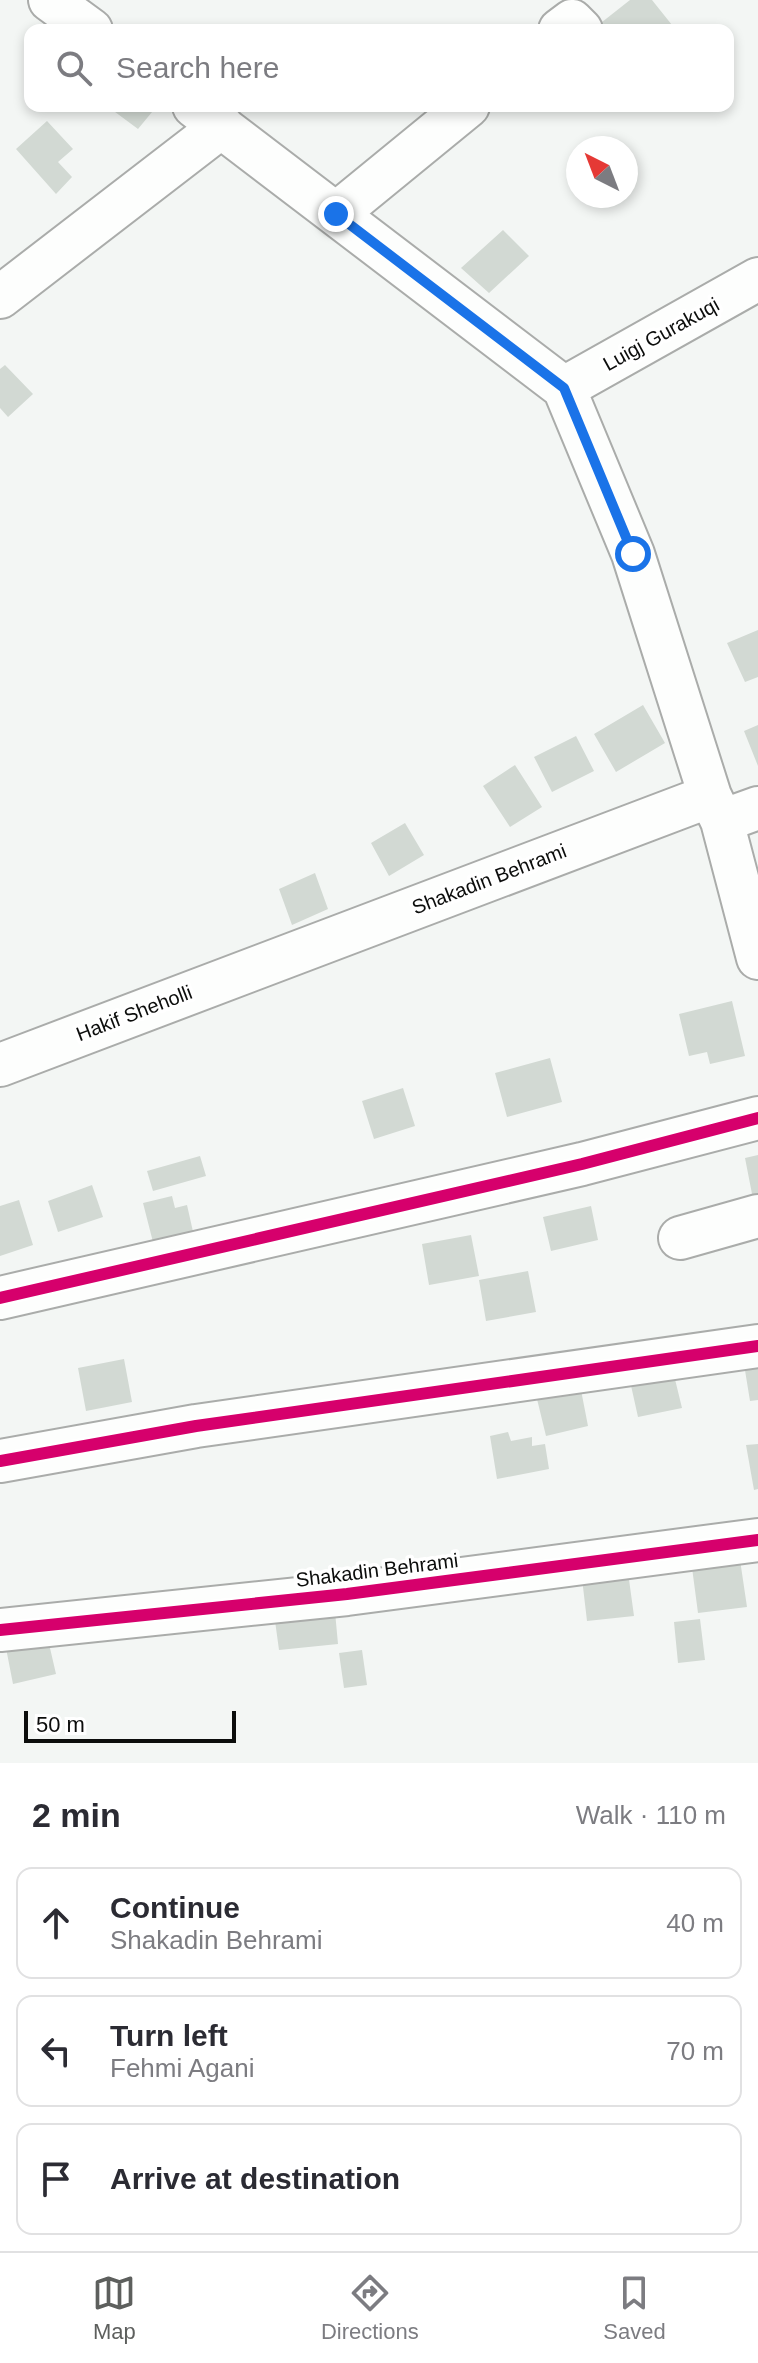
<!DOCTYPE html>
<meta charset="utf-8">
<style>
:root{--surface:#fff;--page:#f7f7f7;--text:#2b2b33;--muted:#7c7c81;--line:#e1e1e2;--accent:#5d5f5d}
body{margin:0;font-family:Helvetica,sans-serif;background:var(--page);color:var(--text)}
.compass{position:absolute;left:566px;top:136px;width:72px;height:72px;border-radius:50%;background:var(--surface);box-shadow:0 4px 12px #0003;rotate:318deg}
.scale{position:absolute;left:24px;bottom:20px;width:212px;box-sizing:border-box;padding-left:8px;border:4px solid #0c0d0c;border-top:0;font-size:22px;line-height:28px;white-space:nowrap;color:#0c0d0c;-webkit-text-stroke:6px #fff;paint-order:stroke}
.stop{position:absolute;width:24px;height:24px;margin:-18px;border:6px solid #1a73e8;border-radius:50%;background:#fff}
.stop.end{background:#1a73e8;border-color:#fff;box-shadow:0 2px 8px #0008}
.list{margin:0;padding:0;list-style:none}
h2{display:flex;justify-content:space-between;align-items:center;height:104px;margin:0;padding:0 32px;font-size:34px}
h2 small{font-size:26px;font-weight:400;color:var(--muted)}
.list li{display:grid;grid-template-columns:52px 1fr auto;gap:24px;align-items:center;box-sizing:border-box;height:112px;margin:0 16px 16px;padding:0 16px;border:2px solid var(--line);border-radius:16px}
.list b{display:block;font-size:30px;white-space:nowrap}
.list p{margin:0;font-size:26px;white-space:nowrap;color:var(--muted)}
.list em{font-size:26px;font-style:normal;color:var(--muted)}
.icon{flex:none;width:44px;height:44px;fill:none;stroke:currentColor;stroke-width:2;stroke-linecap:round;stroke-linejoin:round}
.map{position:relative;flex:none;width:758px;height:1763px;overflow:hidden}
.search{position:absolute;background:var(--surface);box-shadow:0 4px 12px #0003;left:24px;right:24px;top:24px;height:88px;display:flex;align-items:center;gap:20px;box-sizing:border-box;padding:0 28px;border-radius:16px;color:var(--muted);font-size:30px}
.sheet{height:488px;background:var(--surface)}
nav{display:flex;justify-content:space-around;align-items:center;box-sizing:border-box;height:112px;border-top:2px solid var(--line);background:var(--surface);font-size:22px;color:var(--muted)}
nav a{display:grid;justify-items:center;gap:4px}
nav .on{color:var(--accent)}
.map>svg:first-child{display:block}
.building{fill:#d2d9d3}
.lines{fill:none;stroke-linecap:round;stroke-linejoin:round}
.minor-casing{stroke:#aaacaa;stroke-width:46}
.minor{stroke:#fdfefd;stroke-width:42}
.cycleway-casing{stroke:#fff;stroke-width:17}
.cycleway{stroke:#d6006c;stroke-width:12}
.route{stroke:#1a73e8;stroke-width:10}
.labels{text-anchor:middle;stroke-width:7;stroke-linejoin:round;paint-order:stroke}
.street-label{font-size:20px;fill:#0c0d0c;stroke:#fff}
</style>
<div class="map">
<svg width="758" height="1763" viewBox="0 0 758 1763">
<rect width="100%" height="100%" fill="#f3f6f4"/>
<path class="building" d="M630,0H652L676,30H600L597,26Z
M107,106H157L138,129Z
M47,121L73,149L58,162L72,177L56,194L16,149Z
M503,230L529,256L489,293L461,268Z
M5,365L33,394L8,417L0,408V369Z
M758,630V677L745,682L727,643Z
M643,705L665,743L616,772L594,734Z
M758,725V766L744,731Z
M576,736L594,771L552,792L534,757Z
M515,765L542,807L510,827L483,786Z
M405,823L424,855L389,876L371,843Z
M315,873L328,909L292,925L279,889Z
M732,1001L745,1056L710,1064L707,1052L689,1056L679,1014Z
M550,1058L562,1102L507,1117L495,1073Z
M403,1088L415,1126L374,1139L362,1101Z
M758,1155V1198L753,1199L745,1158Z
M200,1156L206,1176L153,1191L147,1171Z
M92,1185L103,1217L58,1232L48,1201Z
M172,1196L175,1208L187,1205L194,1236L154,1246L143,1203Z
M19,1200L33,1245L0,1256V1206Z
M591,1206L598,1240L551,1251L543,1217Z
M471,1235L479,1276L429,1285L422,1244Z
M528,1271L536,1312L486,1321L479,1280Z
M758,1356V1400L750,1401L743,1358Z
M124,1359L132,1402L86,1411L78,1368Z
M673,1371L682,1408L638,1417L630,1381Z
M581,1390L588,1426L546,1436L537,1399Z
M508,1432L511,1441L532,1437V1446L545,1444L549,1469L497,1479L490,1436Z
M758,1444V1489L754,1490L746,1445Z
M739,1553L747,1607L698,1613L691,1560Z
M627,1565L634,1616L587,1621L581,1570Z
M334,1601L338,1644L279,1650L273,1606Z
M700,1619L705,1660L678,1663L674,1622Z
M47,1635L56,1674L13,1684L5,1643Z
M362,1650L367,1685L344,1688L339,1653Z"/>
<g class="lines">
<g class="minor-casing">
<path id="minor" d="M50,0L91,30
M560,30L572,21L581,30
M194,106L564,388
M336,214L468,106
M0,297L222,126
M564,388L633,554L710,796L722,821L758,958
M564,388L758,279
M722,821L758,808
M0,1065L710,796
M680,1238L758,1216
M0,1298L582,1164L758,1118
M0,1461L196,1426L758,1346
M0,1630L347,1594L758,1540"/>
</g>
<use href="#minor" class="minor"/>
<g class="cycleway-casing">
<path id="cycleway" d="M0,1298L582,1164L758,1118
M0,1461L196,1426L758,1346
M0,1630L347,1594L758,1540"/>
</g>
<use href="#cycleway" class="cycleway"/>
</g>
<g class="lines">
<path class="route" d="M336,214L564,388L633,554"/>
</g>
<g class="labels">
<g class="street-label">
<text transform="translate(661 334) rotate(-29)" y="7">Luigj Gurakuqi</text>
<text transform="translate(489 879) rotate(-21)" y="7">Shakadin Behrami</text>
<text transform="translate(134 1013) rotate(-21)" y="7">Hakif Sheholli</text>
<text transform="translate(377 1570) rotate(-7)" y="7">Shakadin Behrami</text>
</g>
</g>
</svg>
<svg class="compass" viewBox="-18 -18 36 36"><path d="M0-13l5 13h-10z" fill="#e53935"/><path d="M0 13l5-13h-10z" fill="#7c7c81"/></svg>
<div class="scale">50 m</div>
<div class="stop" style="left:633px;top:554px"></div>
<div class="stop end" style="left:336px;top:214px"></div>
<div class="search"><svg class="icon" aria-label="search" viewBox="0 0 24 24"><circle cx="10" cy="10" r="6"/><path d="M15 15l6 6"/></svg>Search here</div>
</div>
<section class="sheet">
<h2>2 min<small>Walk · 110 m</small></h2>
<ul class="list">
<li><svg class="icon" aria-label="ahead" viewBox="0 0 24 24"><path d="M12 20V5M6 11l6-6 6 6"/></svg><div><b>Continue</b><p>Shakadin Behrami</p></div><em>40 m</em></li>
<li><svg class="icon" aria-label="left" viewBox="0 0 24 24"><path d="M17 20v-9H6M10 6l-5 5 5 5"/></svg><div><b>Turn left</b><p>Fehmi Agani</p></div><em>70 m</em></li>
<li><svg class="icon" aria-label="arrive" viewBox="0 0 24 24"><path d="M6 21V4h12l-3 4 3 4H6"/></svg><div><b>Arrive at destination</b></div></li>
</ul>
</section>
<nav>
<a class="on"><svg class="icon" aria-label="map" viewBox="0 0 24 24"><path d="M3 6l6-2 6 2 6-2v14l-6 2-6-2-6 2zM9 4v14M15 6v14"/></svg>Map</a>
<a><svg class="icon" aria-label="directions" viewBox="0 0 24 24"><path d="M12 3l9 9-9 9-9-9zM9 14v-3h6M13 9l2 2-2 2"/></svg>Directions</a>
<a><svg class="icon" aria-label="saved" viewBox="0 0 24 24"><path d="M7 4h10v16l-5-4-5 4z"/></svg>Saved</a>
</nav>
